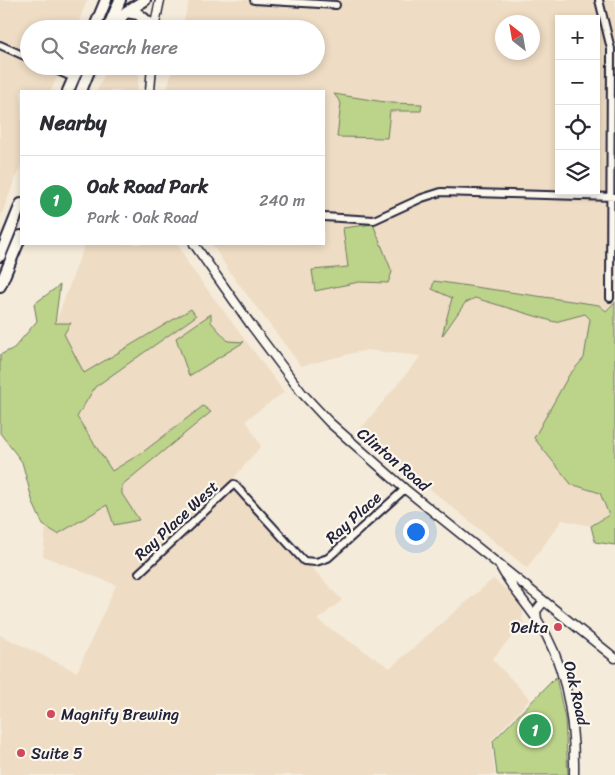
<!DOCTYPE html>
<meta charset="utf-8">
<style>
:root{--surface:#fff;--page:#f7f7f7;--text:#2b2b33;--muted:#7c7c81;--line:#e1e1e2;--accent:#d93025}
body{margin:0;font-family:Sriracha,sans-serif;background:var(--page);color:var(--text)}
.controls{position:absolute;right:15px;top:15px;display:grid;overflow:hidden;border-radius:0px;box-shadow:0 2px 8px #0003}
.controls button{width:45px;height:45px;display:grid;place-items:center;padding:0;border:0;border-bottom:1px solid var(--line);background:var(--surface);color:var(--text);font:25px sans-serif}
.compass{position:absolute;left:495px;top:15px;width:45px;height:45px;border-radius:50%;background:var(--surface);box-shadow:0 2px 8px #0003;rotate:329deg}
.you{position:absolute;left:415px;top:531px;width:18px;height:18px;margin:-12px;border:4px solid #fff;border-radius:50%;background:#1a73e8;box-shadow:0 0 0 8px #1a73e833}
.badge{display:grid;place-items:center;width:32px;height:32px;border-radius:50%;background:var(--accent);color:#fff;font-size:16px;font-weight:700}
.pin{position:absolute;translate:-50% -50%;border:2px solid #fff;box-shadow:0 1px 5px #0006}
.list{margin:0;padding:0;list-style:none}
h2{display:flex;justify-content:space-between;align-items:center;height:65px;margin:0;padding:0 20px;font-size:21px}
h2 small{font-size:16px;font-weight:400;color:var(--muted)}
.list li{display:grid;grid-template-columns:32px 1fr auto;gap:15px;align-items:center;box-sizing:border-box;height:90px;padding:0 20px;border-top:1px solid var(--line)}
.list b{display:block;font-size:19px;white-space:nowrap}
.list p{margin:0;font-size:16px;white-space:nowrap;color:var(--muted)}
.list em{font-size:16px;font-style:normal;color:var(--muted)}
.icon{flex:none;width:28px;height:28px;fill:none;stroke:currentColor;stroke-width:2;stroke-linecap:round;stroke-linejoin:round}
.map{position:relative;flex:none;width:615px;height:775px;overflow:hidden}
.search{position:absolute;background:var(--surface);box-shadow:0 2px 8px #0003;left:20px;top:20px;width:305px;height:55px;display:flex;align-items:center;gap:12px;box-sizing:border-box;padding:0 18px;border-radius:28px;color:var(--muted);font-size:19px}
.panel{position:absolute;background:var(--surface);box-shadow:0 2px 8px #0003;left:20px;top:90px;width:305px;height:155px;border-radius:0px}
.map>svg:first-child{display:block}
.built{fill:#eedcc4;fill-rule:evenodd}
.green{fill:#bcd38a;stroke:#6f7a62}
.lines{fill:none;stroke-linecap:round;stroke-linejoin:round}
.minor-casing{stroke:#22223b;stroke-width:10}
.tertiary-casing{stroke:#22223b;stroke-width:11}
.trunk-casing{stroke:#22223b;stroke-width:14}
.minor{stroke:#fbf7ec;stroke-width:6}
.tertiary{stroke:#fbf7ec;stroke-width:8}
.trunk{stroke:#fbf7ec;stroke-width:10}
.poi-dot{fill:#d1495b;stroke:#fbf7ec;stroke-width:2}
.labels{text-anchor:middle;stroke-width:4.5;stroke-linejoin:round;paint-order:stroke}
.street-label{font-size:16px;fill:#22223b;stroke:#fbf7ec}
.poi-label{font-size:16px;fill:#22223b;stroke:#fbf7ec;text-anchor:start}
</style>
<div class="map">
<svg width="615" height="775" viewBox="0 0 615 775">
<rect width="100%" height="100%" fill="#f5ebda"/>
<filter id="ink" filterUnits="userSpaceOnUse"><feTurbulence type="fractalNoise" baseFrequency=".02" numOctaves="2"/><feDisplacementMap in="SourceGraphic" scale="10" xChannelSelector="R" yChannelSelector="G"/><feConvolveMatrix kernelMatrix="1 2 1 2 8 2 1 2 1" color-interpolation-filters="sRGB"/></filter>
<g filter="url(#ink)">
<path class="built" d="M0,0H87L76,29H29V66H61L51,91H21V165L0,218Z
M189,0H615V302L601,316L590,319L584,358L569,375L571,484L600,493L609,515L591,526L562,520L527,568L359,431L421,356L366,350L301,366L229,271L212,244H324V91H167L173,66H316V29H182ZM559,19H596V191H559ZM502,22H532V52H502Z
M108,66H140L137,91H97Z
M85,244H178L189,265L284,392L246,420L261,446L231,481L342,600L317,620L390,668L493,579L524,603L522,619L524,623L492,659L530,699L491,741L495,775H0V635L77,672L116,585L43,556L46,526L117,479L75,414L55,324Z"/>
<path class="green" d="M334,94L391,103L422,104L421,111H390L387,138L337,137L341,103Z
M373,224L392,272L388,283L359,282L315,291L312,270L348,267L343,228Z
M434,281L599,305L606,311L615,302V545L595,542L591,526L609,515L600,493L571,484L534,438L569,375L584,358L590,319L585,314L555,322L475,298L465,303L442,336L452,298L432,289Z
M60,285L55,323H71L64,334L84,373L191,309L196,316L95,387L77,417L112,471L143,452L203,406L211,412L122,485V494L139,520L114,525L107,505L58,534L43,525L33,503L22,462L0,433V355L14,348L37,321L34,304Z
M211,314V322L228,341L244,342L189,376L176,338Z
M556,677L565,719L568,775H497L493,741Z"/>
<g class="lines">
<g class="minor-casing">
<path id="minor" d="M254,0L336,5
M599,0L611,49L610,298
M0,45L29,58
M46,66L74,78
M324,217L374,220L422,198L441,192L615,197
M139,573L234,484L304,561L316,562L328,558L405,489"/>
</g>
<g class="tertiary-casing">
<path id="tertiary" d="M154,29L160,0
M150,91L152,66
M194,244L251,325L302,393L329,422L405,489L615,658
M501,568C511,587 526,603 538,621C567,666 575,722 574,775
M537,620L536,611L544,601"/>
</g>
<g class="trunk-casing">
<path id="trunk" d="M126,12L138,14L154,27
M108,28L120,0
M94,29L106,0
M111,29L126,12L145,0
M68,91L79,66
M81,91L91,66
M0,256L21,204
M0,286L21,236"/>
</g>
<use href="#minor" class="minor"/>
<use href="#tertiary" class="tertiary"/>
<use href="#trunk" class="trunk"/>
</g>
</g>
<g class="poi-dot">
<circle cx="558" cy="627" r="5"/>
<circle cx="51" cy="714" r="5"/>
<circle cx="21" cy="753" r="5"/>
</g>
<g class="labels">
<g class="street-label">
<text transform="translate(394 459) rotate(40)" y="6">Clinton Road</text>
<text transform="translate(353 517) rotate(-42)" y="6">Ray Place</text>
<text transform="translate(176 520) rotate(-43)" y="6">Ray Place West</text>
<text transform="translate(577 693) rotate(77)" y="6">Oak Road</text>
</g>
<g class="poi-label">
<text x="548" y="633" text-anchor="end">Delta</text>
<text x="61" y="720">Magnify Brewing</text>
<text x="31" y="759">Suite 5</text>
</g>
</g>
</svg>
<div class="controls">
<button>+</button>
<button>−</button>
<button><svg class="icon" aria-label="locate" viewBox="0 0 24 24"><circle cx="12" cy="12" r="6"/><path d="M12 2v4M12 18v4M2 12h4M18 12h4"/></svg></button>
<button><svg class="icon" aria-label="layers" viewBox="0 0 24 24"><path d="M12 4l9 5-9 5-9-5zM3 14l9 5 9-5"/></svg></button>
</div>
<svg class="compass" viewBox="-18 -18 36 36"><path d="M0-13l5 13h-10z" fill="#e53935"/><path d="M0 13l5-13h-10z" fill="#7c7c81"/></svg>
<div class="you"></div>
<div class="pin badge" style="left:535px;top:730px;background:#2e9e5b">1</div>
<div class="search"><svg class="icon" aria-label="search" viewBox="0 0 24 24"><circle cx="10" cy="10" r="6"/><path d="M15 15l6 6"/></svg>Search here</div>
<section class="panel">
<h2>Nearby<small></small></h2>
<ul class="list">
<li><span class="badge" style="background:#2e9e5b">1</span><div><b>Oak Road Park</b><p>Park · Oak Road</p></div><em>240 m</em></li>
</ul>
</section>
</div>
